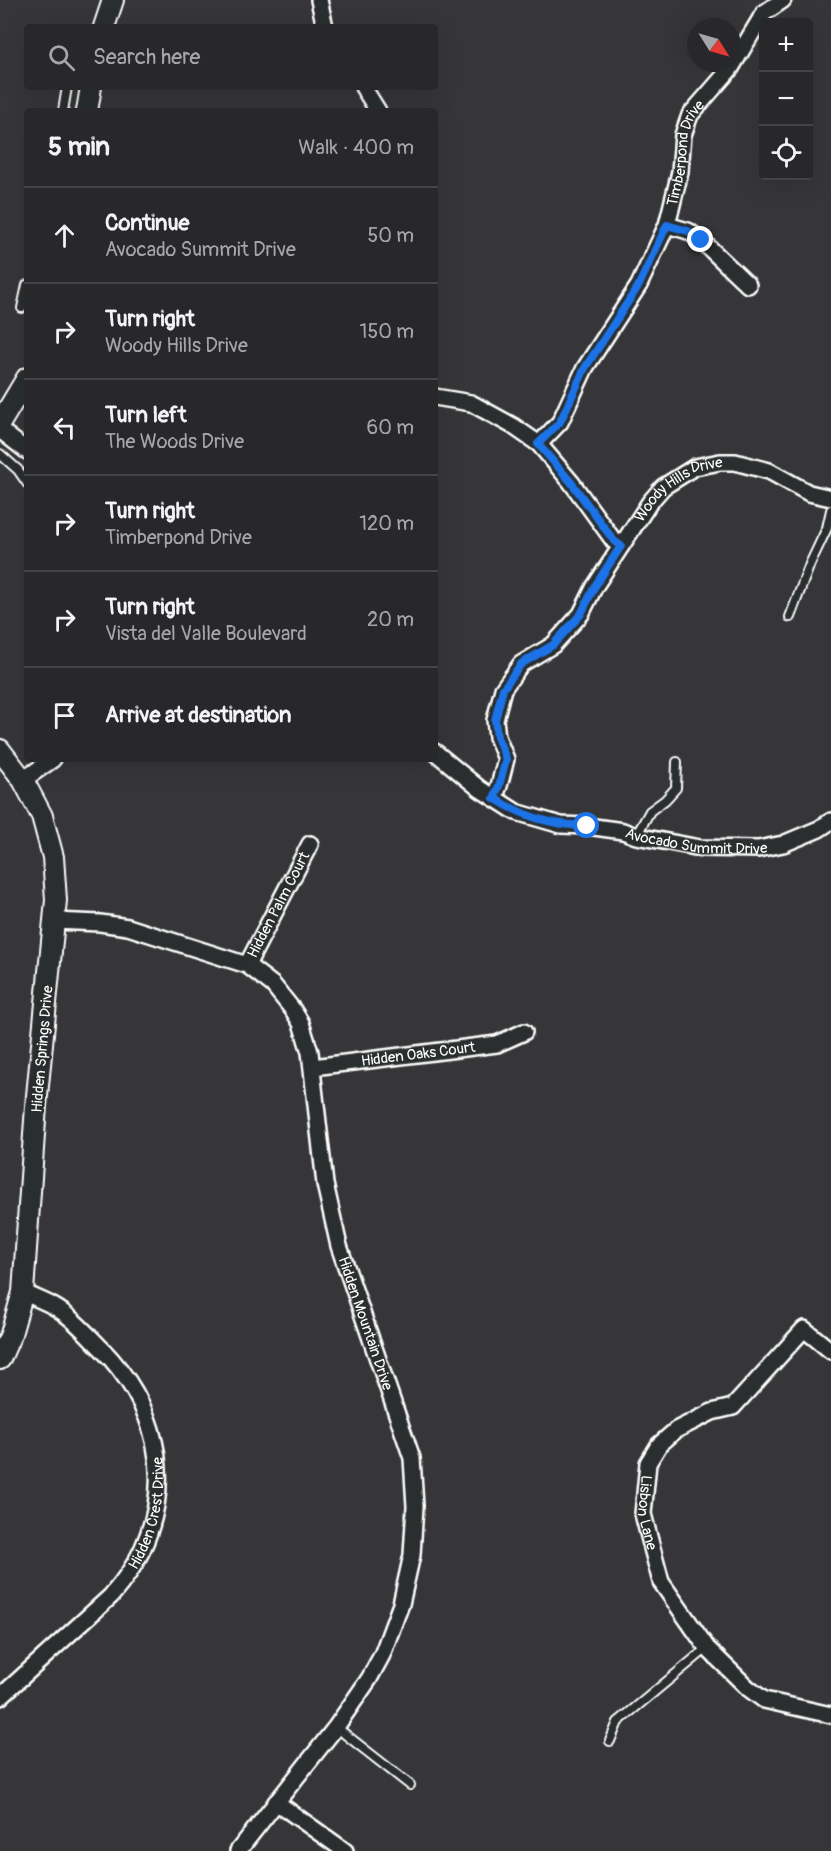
<!DOCTYPE html>
<meta charset="utf-8">
<style>
:root{--surface:#28282b;--page:#303033;--text:#f1f3f6;--muted:#a5a6a9;--line:#444447}
body{margin:0;font-family:Pangolin,sans-serif;background:var(--page);color:var(--text)}
.controls{position:absolute;right:18px;top:18px;display:grid;overflow:hidden;border-radius:6px;box-shadow:0 6px 24px #0002}
.controls button{width:54px;height:54px;display:grid;place-items:center;padding:0;border:0;border-bottom:2px solid var(--line);background:var(--surface);color:var(--text);font:30px sans-serif}
.compass{position:absolute;left:687px;top:18px;width:54px;height:54px;border-radius:50%;background:var(--surface);box-shadow:0 6px 24px #0002;rotate:127deg}
.stop{position:absolute;width:18px;height:18px;margin:-14px;border:4px solid #1a73e8;border-radius:50%;background:#fff}
.stop.end{background:#1a73e8;border-color:#fff;box-shadow:0 2px 6px #0008}
.list{margin:0;padding:0;list-style:none}
h2{display:flex;justify-content:space-between;align-items:center;height:78px;margin:0;padding:0 24px;font-size:26px}
h2 small{font-size:20px;font-weight:400;color:var(--muted)}
.list li{display:grid;grid-template-columns:39px 1fr auto;gap:18px;align-items:center;box-sizing:border-box;height:96px;padding:0 24px;border-top:2px solid var(--line)}
.list b{display:block;font-size:22px;white-space:nowrap}
.list p{margin:0;font-size:20px;white-space:nowrap;color:var(--muted)}
.list em{font-size:20px;font-style:normal;color:var(--muted)}
.icon{flex:none;width:33px;height:33px;fill:none;stroke:currentColor;stroke-width:2;stroke-linecap:round;stroke-linejoin:round}
.map{position:relative;flex:none;width:831px;height:1851px;overflow:hidden}
.search{position:absolute;background:var(--surface);box-shadow:0 6px 24px #0002;left:24px;top:24px;width:414px;height:66px;display:flex;align-items:center;gap:15px;box-sizing:border-box;padding:0 21px;border-radius:6px;color:var(--muted);font-size:22px}
.panel{position:absolute;background:var(--surface);box-shadow:0 6px 24px #0002;left:24px;top:108px;width:414px;height:654px;border-radius:6px}
.map>svg:first-child{display:block}
.lines{fill:none;stroke-linecap:round;stroke-linejoin:round}
.service-casing{stroke:#fff;stroke-width:12}
.minor-casing{stroke:#fff;stroke-width:20}
.tertiary-casing{stroke:#fff;stroke-width:24}
.service{stroke:#2a2d2e;stroke-width:8}
.minor{stroke:#2a2d2e;stroke-width:15}
.tertiary{stroke:#2a2d2e;stroke-width:20}
.route{stroke:#1a73e8;stroke-width:8}
.labels{text-anchor:middle;stroke-width:5;stroke-linejoin:round;paint-order:stroke}
.street-label{font-size:15px;fill:#fff;stroke:#2a2d2e}
</style>
<div class="map">
<svg width="831" height="1851" viewBox="0 0 831 1851">
<rect width="100%" height="100%" fill="#363639"/>
<filter id="ink" filterUnits="userSpaceOnUse"><feTurbulence type="fractalNoise" baseFrequency=".0167" numOctaves="2"/><feDisplacementMap in="SourceGraphic" scale="12" xChannelSelector="R" yChannelSelector="G"/><feConvolveMatrix kernelMatrix="1 2 1 2 8 2 1 2 1" color-interpolation-filters="sRGB"/></filter>
<g filter="url(#ink)">
<g class="lines">
<g class="service-casing">
<path id="service" d="M63,111L67,87
M22,308L27,285
M0,454L18,470L27,483
M790,617L810,564L827,528L831,510
M636,836L650,811L665,800L676,788L677,762
M336,1727L410,1785
M610,1741L618,1722L707,1648"/>
</g>
<g class="minor-casing">
<g id="minor">
<path d="M319,0L325,27"/>
<path d="M363,87L378,111"/>
<path d="M667,225L688,231L701,240L748,285"/>
<path d="M435,397L471,403L513,426L539,444L571,482L614,541L621,546"/>
<path d="M0,430L27,451"/>
<path id="s1" d="M539,444L560,422L585,368L639,285L667,225L680,172L683,135L690,115L731,68L764,13L783,0"/>
<path id="s2" d="M435,752L480,789L516,812L561,825L587,826L623,831L636,836L700,848L758,849L783,844L819,829L831,821"/>
<path d="M23,780L53,759"/>
<path id="s3" d="M494,798L499,786L506,759L497,737L495,720L503,689L521,664L553,645L581,614L595,586L650,502L663,487L695,467L720,462H735L769,471L809,493L831,498"/>
<path id="s4" d="M54,921L100,923L128,927L247,965L273,985L293,1010L301,1023L310,1052L325,1184L339,1246L412,1458L415,1506L412,1555L401,1604L382,1655L369,1679L336,1727L238,1851"/>
<path id="s5" d="M247,965L310,844"/>
<path id="s6" d="M313,1067L497,1044L524,1032"/>
<path id="s7" d="M831,1351L804,1329L733,1407L712,1412L676,1430L659,1445L648,1463L643,1514L661,1582L707,1648L748,1688L764,1700L831,1715"/>
<path id="s8" d="M0,1697L111,1596C123,1582 134,1567 142,1550C175,1478 156,1404 101,1348C86,1333 71,1316 53,1306C44,1301 33,1297 23,1292"/>
<path d="M276,1802L345,1851"/>
</g>
</g>
<g class="tertiary-casing">
<path id="tertiary" d="M104,27L113,0
M87,111L91,87
M0,423L27,378
M0,750L23,780L42,816L53,857L56,900L36,1106L23,1292L11,1334L0,1359"/>
</g>
<use href="#service" class="service"/>
<use href="#minor" class="minor"/>
<use href="#tertiary" class="tertiary"/>
</g>
</g>
<g class="lines" filter="url(#ink)">
<path class="route" d="M587,826C551,825 524,817 494,798L499,786L506,759L497,737L495,720L503,689L521,664L553,645L581,614L595,586L621,546L614,541L571,482L538,444L560,422L585,368L639,285L667,225L688,231L701,240"/>
</g>
<g class="labels">
<g class="street-label">
<text dy="5" stroke="none"><textPath href="#s1" startOffset="330">Timberpond Drive</textPath></text>
<text dy="5" stroke="none"><textPath href="#s3" startOffset="387">Woody Hills Drive</textPath></text>
<text dy="5" stroke="none"><textPath href="#s2" startOffset="285">Avocado Summit Drive</textPath></text>
<text dy="5" stroke="none"><textPath href="#s5" startOffset="68">Hidden Palm Court</textPath></text>
<text transform="translate(42 1049) rotate(-85)" y="5">Hidden Springs Drive</text>
<text dy="5" stroke="none"><textPath href="#s6" startOffset="106">Hidden Oaks Court</textPath></text>
<text dy="5" stroke="none"><textPath href="#s4" startOffset="588">Hidden Mountain Drive</textPath></text>
<text dy="5" stroke="none"><textPath href="#s8" startOffset="243">Hidden Crest Drive</textPath></text>
<text dy="5" stroke="none"><textPath href="#s7" startOffset="296">Lisbon Lane</textPath></text>
</g>
</g>
</svg>
<div class="controls">
<button>+</button>
<button>−</button>
<button><svg class="icon" aria-label="locate" viewBox="0 0 24 24"><circle cx="12" cy="12" r="6"/><path d="M12 2v4M12 18v4M2 12h4M18 12h4"/></svg></button>
</div>
<svg class="compass" viewBox="-18 -18 36 36"><path d="M0-13l5 13h-10z" fill="#e53935"/><path d="M0 13l5-13h-10z" fill="#a5a6a9"/></svg>
<div class="stop" style="left:587px;top:826px"></div>
<div class="stop end" style="left:701px;top:240px"></div>
<div class="search"><svg class="icon" aria-label="search" viewBox="0 0 24 24"><circle cx="10" cy="10" r="6"/><path d="M15 15l6 6"/></svg>Search here</div>
<section class="panel">
<h2>5 min<small>Walk · 400 m</small></h2>
<ul class="list">
<li><svg class="icon" aria-label="ahead" viewBox="0 0 24 24"><path d="M12 20V5M6 11l6-6 6 6"/></svg><div><b>Continue</b><p>Avocado Summit Drive</p></div><em>50 m</em></li>
<li><svg class="icon" aria-label="right" viewBox="0 0 24 24"><path d="M7 20v-9h11M14 6l5 5-5 5"/></svg><div><b>Turn right</b><p>Woody Hills Drive</p></div><em>150 m</em></li>
<li><svg class="icon" aria-label="left" viewBox="0 0 24 24"><path d="M17 20v-9H6M10 6l-5 5 5 5"/></svg><div><b>Turn left</b><p>The Woods Drive</p></div><em>60 m</em></li>
<li><svg class="icon" aria-label="right" viewBox="0 0 24 24"><path d="M7 20v-9h11M14 6l5 5-5 5"/></svg><div><b>Turn right</b><p>Timberpond Drive</p></div><em>120 m</em></li>
<li><svg class="icon" aria-label="right" viewBox="0 0 24 24"><path d="M7 20v-9h11M14 6l5 5-5 5"/></svg><div><b>Turn right</b><p>Vista del Valle Boulevard</p></div><em>20 m</em></li>
<li><svg class="icon" aria-label="arrive" viewBox="0 0 24 24"><path d="M6 21V4h12l-3 4 3 4H6"/></svg><div><b>Arrive at destination</b></div></li>
</ul>
</section>
</div>
